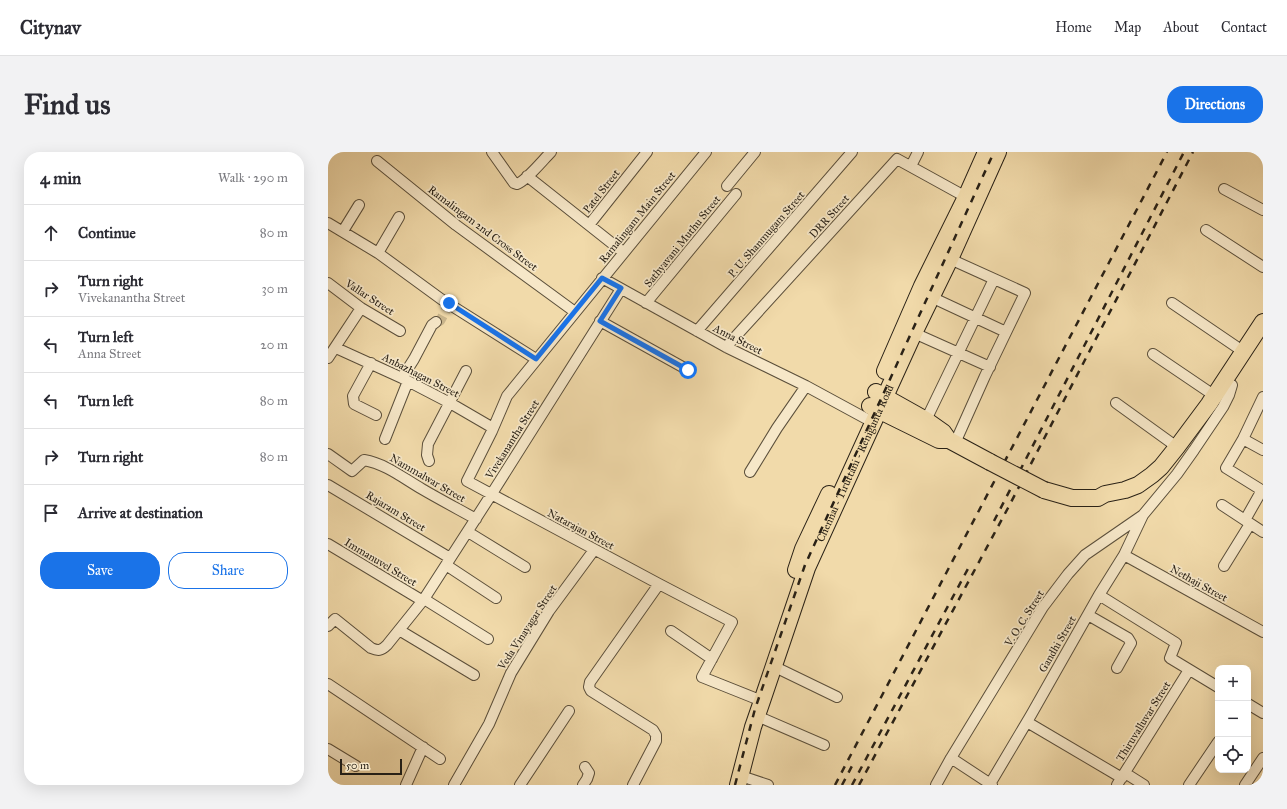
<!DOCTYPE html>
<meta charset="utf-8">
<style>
:root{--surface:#fff;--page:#f2f2f3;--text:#2b2b33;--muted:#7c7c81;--line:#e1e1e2;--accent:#1a73e8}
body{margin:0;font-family:"IM FELL Great Primer",serif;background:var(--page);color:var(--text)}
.controls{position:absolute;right:12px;bottom:12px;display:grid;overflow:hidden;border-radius:8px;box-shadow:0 4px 16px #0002}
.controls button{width:36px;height:36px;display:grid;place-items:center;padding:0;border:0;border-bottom:1px solid var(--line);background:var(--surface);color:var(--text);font:20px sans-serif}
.scale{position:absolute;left:12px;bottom:10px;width:62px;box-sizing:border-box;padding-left:4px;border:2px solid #292116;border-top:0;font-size:11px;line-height:14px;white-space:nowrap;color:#292116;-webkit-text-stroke:3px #f6e7c8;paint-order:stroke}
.stop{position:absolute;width:12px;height:12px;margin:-9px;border:3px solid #1a73e8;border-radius:50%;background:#fff}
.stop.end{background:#1a73e8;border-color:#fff;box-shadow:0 1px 4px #0008}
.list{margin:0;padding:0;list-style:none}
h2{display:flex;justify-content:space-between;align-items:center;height:52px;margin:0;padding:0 16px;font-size:17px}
h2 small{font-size:13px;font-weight:400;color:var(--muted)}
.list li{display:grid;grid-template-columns:26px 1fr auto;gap:12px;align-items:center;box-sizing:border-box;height:56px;padding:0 16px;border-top:1px solid var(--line)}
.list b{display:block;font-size:15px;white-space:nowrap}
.list p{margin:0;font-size:13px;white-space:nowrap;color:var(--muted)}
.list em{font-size:13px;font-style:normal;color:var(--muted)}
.actions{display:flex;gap:8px;padding:12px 16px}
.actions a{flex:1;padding:9px 0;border:1px solid var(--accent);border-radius:16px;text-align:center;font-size:14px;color:var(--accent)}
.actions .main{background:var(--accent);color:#fff}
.icon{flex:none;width:22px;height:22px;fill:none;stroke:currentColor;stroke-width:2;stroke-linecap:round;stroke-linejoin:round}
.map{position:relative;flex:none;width:935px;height:633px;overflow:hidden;border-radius:16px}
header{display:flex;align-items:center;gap:24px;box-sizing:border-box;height:56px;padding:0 20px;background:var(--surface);border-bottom:1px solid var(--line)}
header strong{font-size:19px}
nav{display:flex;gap:22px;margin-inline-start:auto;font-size:14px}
.intro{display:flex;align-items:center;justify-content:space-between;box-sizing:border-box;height:96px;padding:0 24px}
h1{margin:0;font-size:28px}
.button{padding:10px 18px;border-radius:16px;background:var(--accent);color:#fff;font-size:14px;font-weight:700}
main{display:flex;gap:24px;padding:0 24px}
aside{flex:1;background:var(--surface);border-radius:16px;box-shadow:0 4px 16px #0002}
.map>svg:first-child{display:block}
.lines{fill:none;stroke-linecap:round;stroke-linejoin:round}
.minor-tunnel{stroke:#c9b58c;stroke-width:10;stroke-dasharray:10 5;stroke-linecap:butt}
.minor-casing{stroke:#5b4f3b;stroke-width:12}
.primary-casing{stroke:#292116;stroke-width:18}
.trunk-casing{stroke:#292116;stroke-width:18}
.minor{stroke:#f6e7c8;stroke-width:10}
.primary{stroke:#f1daaa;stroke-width:16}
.trunk{stroke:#f1daaa;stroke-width:16}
.rail{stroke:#292116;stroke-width:2.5;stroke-dasharray:7 7;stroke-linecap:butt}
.primary-bridge-casing{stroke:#292116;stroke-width:18;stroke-linecap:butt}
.primary-bridge{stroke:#f1daaa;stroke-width:16}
.route{stroke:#1a73e8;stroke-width:5}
.labels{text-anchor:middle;stroke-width:3.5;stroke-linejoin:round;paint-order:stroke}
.street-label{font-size:11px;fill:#292116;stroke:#f6e7c8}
</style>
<header>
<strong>Citynav</strong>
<nav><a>Home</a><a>Map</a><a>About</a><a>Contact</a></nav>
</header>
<div class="intro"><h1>Find us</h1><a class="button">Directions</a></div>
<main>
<aside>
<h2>4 min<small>Walk · 290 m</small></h2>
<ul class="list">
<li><svg class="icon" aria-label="ahead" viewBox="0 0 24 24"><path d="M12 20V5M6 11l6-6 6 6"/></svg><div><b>Continue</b></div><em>80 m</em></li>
<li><svg class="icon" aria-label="right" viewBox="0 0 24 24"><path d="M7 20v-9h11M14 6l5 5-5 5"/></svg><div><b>Turn right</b><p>Vivekanantha Street</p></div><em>30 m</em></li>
<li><svg class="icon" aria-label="left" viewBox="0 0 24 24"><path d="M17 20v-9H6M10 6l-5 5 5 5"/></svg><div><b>Turn left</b><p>Anna Street</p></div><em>20 m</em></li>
<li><svg class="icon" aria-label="left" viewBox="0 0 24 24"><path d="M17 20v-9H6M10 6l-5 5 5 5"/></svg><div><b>Turn left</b></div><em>80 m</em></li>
<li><svg class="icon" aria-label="right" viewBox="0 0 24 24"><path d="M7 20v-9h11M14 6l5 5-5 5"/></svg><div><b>Turn right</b></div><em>80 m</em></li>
<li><svg class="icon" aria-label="arrive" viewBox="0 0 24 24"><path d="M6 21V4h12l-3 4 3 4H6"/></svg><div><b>Arrive at destination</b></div></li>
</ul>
<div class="actions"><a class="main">Save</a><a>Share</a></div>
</aside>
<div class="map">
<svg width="935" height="633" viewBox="0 0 935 633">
<rect width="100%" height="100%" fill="#f1daaa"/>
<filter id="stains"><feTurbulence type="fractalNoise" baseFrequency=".005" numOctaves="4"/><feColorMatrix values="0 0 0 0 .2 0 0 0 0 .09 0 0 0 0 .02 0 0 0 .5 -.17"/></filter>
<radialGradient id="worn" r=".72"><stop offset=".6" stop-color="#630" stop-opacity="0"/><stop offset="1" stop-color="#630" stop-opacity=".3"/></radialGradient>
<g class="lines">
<path class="minor-tunnel" d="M108,170L112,169L119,156"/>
<g class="minor-casing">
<path id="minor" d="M164,0L186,31L189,32C198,29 215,8 223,0
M378,0L179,244L164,279L139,329L331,432L404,470L374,525L434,549
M49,9L128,73L247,160
M583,14L590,0
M199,24L295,100
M399,34L427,0
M896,37L935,58
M0,71L50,101L113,147L208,207
M261,73L319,0
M878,78L935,115
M15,79L31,53
M50,101L71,65
M622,107L697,141L657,224L627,291
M274,126L398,195L478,234L537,266
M0,131L33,156L72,179
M603,145L678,180
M318,151L408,42
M844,151L916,200
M272,169L360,218
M369,179L524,0
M586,181L662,215
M398,195L569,7L638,45
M8,196L74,226L122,251L165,276
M825,202L887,244
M0,206L33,156
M43,211L25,244L26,252L48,263
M74,226L86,207L104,173L108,170
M935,245L915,287L898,316L935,339
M788,251L849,295
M598,268L666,127
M57,287L80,229
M915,287L935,298
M0,302L24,319L36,308C58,312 75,326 94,337C111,347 130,357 148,367
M101,309L99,303L100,292L138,219
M422,320L449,276L478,234
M0,333L122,406
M894,353L935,380
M917,368L934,338
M140,380L197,415
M0,392L95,449
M796,403L935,480
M118,413L168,446
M896,414L922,372
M771,443L848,491L842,506L890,535
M96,447L160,487
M760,463L800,486L803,491L789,516
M0,474L7,467L43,496C50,499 53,499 59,493L96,447L163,343L293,137
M71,478L146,523
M343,479L384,507
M445,514L509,545
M0,532L112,607
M920,552L935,561
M429,564L496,593
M699,570L794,626
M0,597L28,614
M623,606L664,633
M797,621L816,633
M413,624L440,633
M662,632L703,563L771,443L796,403L815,363L849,322L866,298L895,255L901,243L904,233
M78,633L95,595
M126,633L161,572L183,521L221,459L266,398
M192,633L241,559
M255,633L259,627L261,621L257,615
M305,633L328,589V583L325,578L263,539L261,535L262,530L331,432
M608,633L623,606L715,455L740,422L757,403L815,363
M789,633L861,518
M861,633L890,590
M917,633L935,606"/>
</g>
<g class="primary-casing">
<path id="primary" d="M548,240L598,268L615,280L620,287
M542,254L611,288H621L662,310
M716,338L744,346H770L777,342L797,338L810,333L824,323L833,315L849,295L881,252L935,170"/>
</g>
<g class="trunk-casing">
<g id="trunk">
<path d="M557,219L594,134L638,45L658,0"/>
<path d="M468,418L475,397L501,342"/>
<path id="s1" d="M410,633L425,575L434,549L479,416L586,181L622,107L670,0"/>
</g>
</g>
<use href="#minor" class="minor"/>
<use href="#primary" class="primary"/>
<use href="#trunk" class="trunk"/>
<path class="rail" d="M666,369L856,0
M407,633L427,557L477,413L666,0
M507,633L839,0
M514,633L524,614
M524,633L642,413
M531,633L680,356L865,0"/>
<g class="primary-bridge-casing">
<path id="primary-bridge" d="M662,310L716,338"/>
</g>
<use href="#primary-bridge" class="primary-bridge"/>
</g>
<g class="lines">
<path class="route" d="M121,151L208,207L274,126L293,136L272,169L360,218"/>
</g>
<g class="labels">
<g class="street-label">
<text transform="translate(273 39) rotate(-52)" y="4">Patel Street</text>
<text transform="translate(501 64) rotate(-48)" y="4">DRR Street</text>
<text transform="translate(309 65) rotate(-51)" y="4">Ramalingam Main Street</text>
<text transform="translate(155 76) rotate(37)" y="4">Ramalingam 2nd Cross Street</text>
<text transform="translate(438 82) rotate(-49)" y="4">P. U. Shanmugam Street</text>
<text transform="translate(354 89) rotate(-51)" y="4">Sathyavani Muthu Street</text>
<text transform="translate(42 145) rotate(33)" y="4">Vallar Street</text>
<text transform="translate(410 187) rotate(27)" y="4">Anna Street</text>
<text transform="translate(93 223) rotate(27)" y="4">Anbazhagan Street</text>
<text transform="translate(184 287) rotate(-58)" y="4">Vivekanantha Street</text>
<text dy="4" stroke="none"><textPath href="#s1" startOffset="343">Chennai - Tiruttani - Renigunta Road</textPath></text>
<text transform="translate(100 326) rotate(30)" y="4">Nammalwar Street</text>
<text transform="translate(68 359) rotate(31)" y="4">Rajaram Street</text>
<text transform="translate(253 377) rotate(28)" y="4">Natarajan Street</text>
<text transform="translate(53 410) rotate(31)" y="4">Immanuvel Street</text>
<text transform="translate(871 431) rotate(29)" y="4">Nethaji Street</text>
<text transform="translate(696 466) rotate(-58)" y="4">V. O. C. Street</text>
<text transform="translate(199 475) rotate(-57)" y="4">Veda Vinayagar Street</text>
<text transform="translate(729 492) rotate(-60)" y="4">Gandhi Street</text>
<text transform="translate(815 569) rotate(-58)" y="4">Thiruvalluvar Street</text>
</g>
</g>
<rect width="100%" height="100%" filter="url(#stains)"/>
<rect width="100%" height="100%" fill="url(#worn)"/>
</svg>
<div class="controls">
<button>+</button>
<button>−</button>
<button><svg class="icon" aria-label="locate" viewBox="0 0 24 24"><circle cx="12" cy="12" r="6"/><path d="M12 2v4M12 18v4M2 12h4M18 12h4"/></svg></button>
</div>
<div class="scale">50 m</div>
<div class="stop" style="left:360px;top:218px"></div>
<div class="stop end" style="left:121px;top:151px"></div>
</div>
</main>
